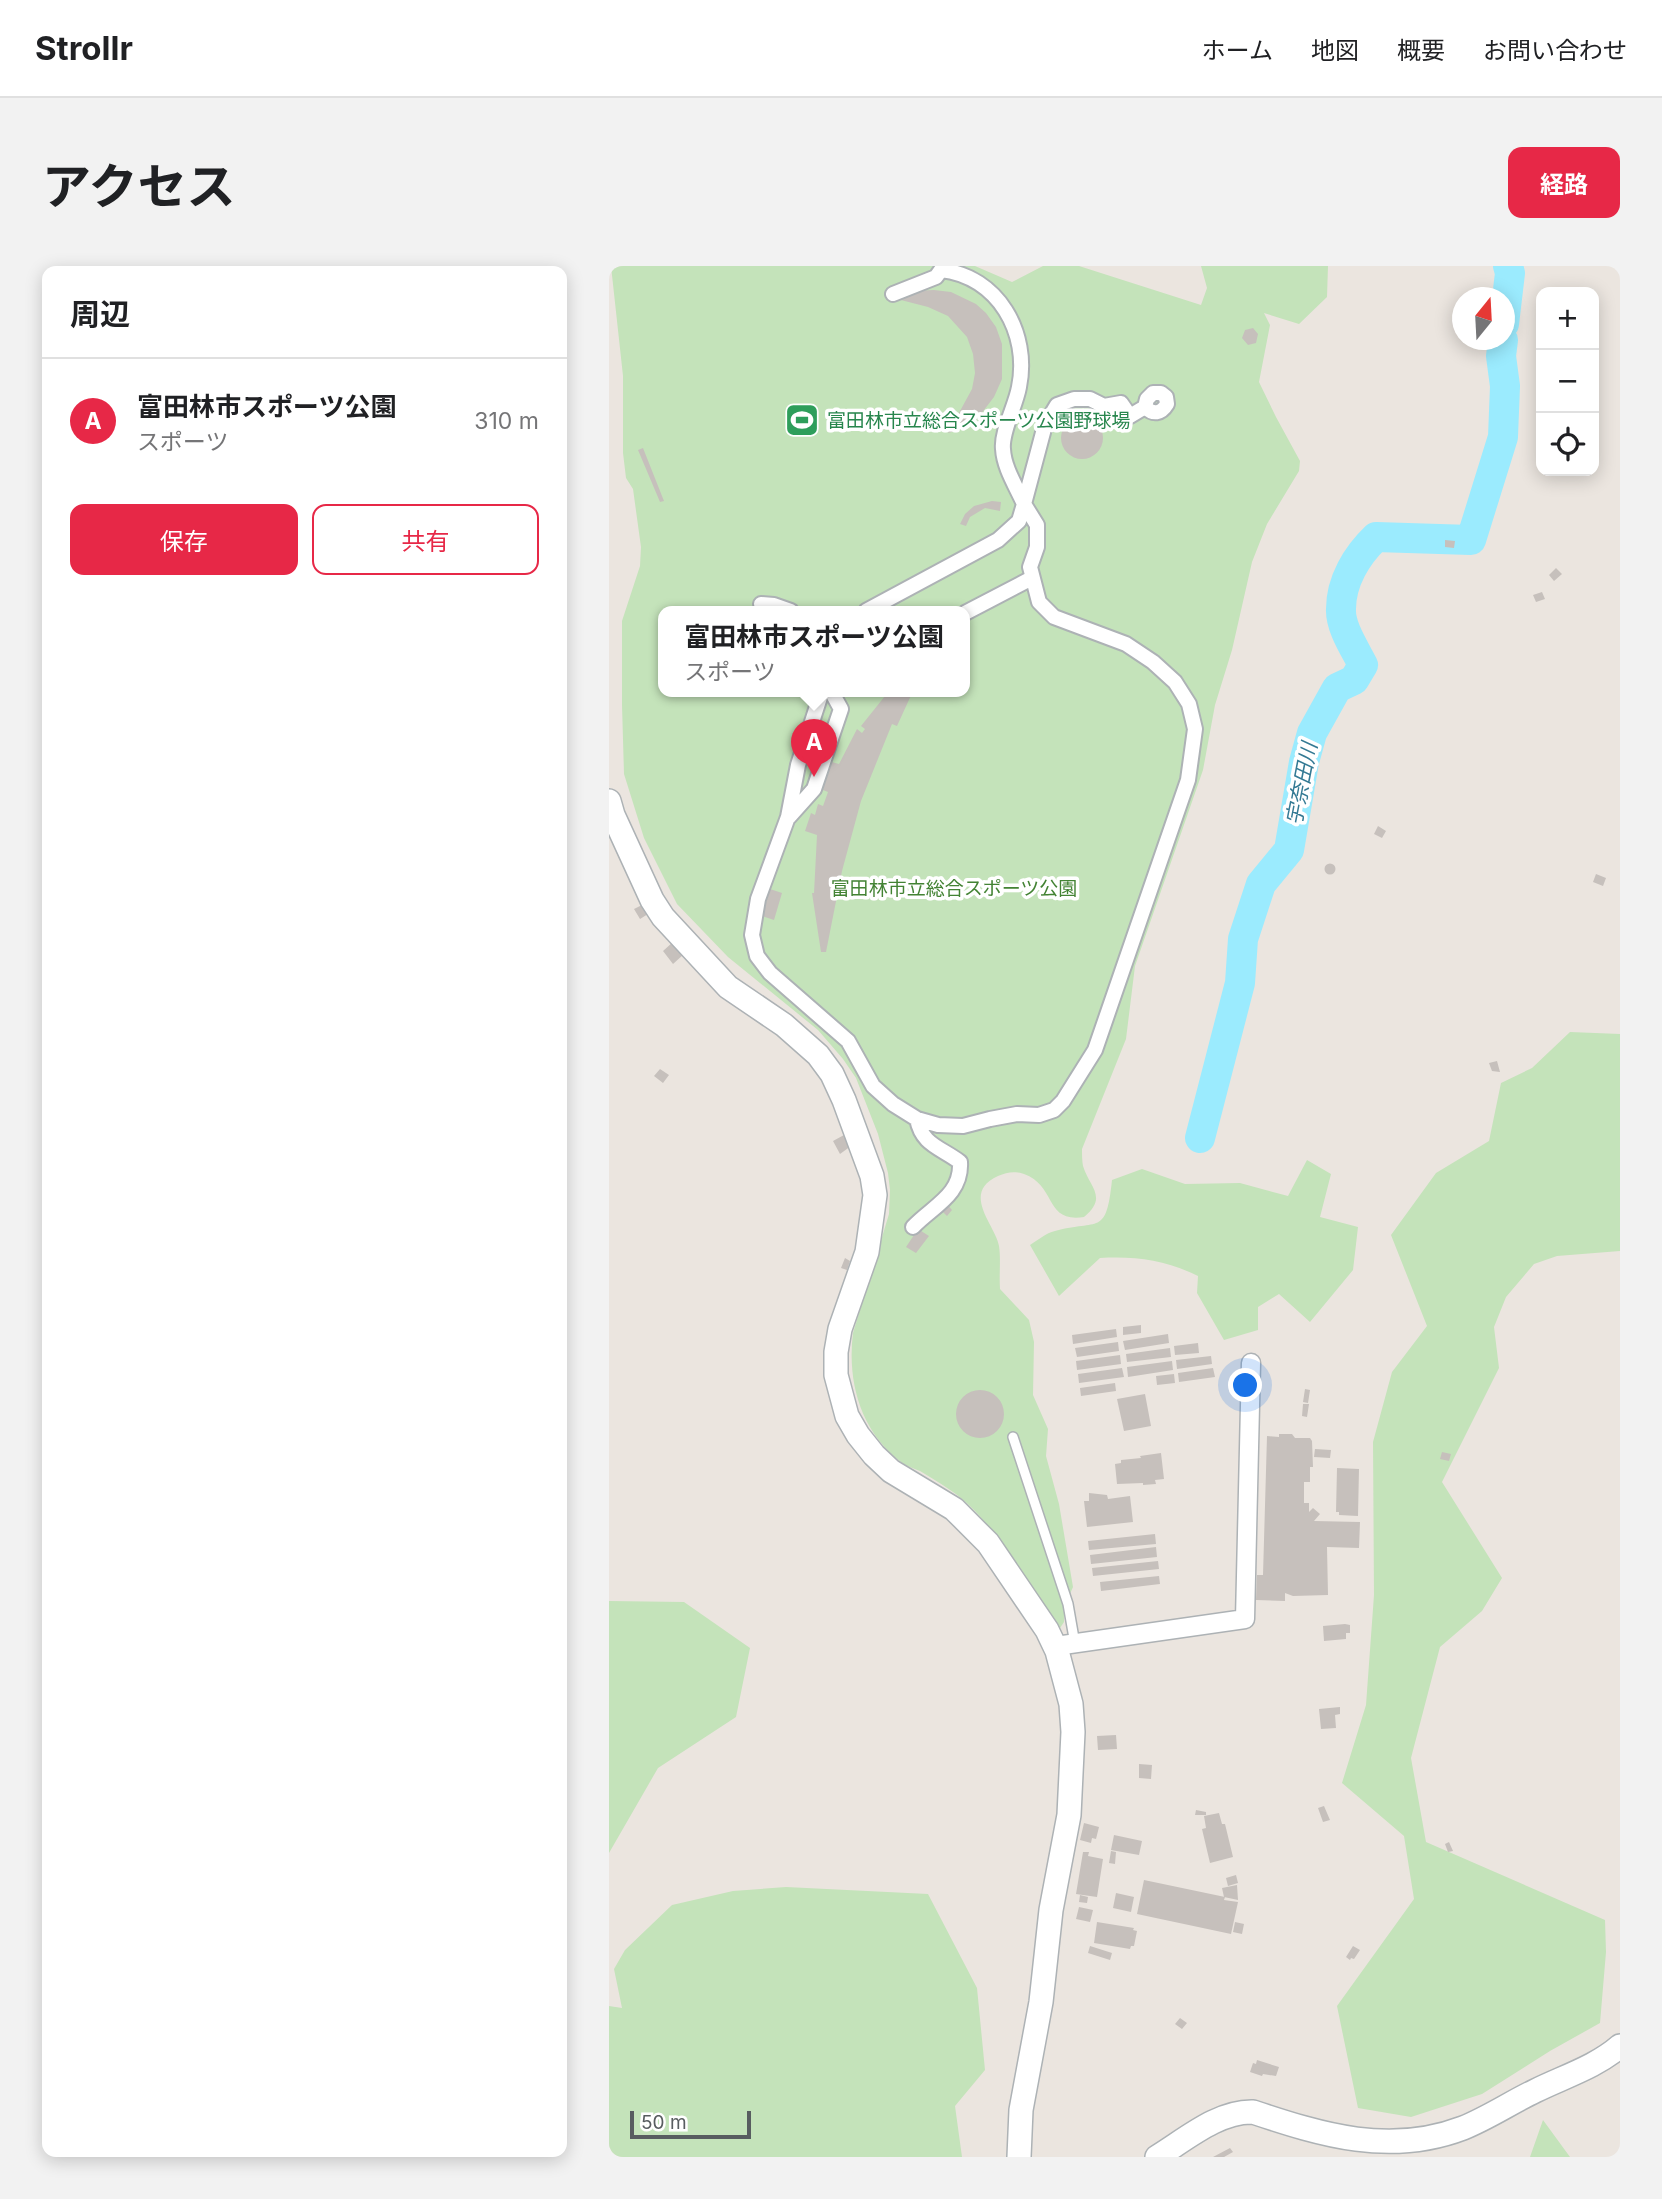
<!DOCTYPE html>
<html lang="ja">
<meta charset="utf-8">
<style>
:root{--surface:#fff;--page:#f2f2f2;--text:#202124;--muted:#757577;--line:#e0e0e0;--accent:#e72847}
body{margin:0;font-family:Inter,"Noto Sans JP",sans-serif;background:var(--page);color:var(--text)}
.controls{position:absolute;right:21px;top:21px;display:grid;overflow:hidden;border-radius:14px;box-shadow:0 4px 18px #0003}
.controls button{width:63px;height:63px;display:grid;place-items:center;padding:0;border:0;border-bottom:2px solid var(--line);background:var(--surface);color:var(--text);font:35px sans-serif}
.compass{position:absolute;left:843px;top:21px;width:63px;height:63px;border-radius:50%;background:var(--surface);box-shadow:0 4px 18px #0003;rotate:18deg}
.scale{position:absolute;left:21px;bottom:18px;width:121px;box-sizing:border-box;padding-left:7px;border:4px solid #585d60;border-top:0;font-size:19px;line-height:24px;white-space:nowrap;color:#585d60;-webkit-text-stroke:5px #fff;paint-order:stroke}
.you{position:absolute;left:637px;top:1120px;width:24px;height:24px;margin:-18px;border:5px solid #fff;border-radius:50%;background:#1a73e8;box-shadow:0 0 0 10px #1a73e833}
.badge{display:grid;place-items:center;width:46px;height:46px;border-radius:50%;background:var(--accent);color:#fff;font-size:23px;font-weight:700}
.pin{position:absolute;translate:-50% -58px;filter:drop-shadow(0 2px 4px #0008)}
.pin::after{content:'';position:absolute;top:37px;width:24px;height:21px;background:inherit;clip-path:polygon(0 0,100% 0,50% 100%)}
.popup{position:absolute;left:49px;top:340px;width:312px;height:91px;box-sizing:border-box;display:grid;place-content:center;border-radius:14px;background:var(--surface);filter:drop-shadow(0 2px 5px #0005);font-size:23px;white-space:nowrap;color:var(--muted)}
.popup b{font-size:26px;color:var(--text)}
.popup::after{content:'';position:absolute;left:50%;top:100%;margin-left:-14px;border:14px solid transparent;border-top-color:var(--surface)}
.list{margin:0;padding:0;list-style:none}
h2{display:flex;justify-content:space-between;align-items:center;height:91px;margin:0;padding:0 28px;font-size:30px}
h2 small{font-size:23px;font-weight:400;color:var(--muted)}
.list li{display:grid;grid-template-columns:46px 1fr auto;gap:21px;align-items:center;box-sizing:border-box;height:126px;padding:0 28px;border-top:2px solid var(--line)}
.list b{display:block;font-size:26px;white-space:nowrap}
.list p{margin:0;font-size:23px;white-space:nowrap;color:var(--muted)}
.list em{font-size:23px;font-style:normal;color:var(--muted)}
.actions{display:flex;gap:14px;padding:21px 28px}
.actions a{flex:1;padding:16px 0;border:2px solid var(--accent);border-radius:14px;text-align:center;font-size:24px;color:var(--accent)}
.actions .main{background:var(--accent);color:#fff}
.icon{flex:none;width:38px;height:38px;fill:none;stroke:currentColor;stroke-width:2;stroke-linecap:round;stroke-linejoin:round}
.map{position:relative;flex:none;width:1011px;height:1891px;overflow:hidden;border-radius:14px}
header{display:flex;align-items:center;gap:42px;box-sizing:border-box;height:98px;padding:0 35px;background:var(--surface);border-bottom:2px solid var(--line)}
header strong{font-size:33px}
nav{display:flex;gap:38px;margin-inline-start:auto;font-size:24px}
.intro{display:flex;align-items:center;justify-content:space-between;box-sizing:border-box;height:168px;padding:0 42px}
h1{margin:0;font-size:49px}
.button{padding:18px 32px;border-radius:14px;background:var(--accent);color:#fff;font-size:24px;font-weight:700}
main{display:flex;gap:42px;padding:0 42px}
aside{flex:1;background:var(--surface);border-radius:14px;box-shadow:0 4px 18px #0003}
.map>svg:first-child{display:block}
.green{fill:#c4e3ba;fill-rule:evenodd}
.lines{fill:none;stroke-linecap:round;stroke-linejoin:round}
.river{stroke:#9bebfe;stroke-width:30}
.building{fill:#c6c0bc}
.service-casing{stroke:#adb2b5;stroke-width:12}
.pedestrian-casing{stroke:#adb2b5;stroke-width:18}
.minor-casing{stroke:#adb2b5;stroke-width:21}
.tertiary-casing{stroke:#adb2b5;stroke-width:26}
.service{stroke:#fff;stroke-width:9}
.pedestrian{stroke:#fff;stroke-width:14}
.minor{stroke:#fff;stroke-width:18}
.tertiary{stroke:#fff;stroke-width:23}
.labels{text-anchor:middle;stroke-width:7;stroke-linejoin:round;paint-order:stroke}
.leisure-label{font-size:19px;fill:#27864d;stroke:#fff;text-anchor:start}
.park-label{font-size:19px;fill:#438334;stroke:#fff}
.water-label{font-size:21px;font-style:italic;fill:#347a94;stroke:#fff}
</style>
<header>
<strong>Strollr</strong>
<nav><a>ホーム</a><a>地図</a><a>概要</a><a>お問い合わせ</a></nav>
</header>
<div class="intro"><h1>アクセス</h1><a class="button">経路</a></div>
<main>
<aside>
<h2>周辺<small></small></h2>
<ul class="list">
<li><span class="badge">A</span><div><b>富田林市スポーツ公園</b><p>スポーツ</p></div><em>310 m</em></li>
</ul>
<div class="actions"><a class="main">保存</a><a>共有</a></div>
</aside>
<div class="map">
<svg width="1011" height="1891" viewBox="0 0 1011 1891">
<rect width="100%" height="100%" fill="#ebe5df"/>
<path class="green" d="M2,0H366L403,16L434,0H470L592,39L598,22L592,0H719L718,31L690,58L655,47L661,59L650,116L667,151L691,195L690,205L658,258L643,296L623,384L606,439L594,504L526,700L517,773L473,883C473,888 473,895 474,900C481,922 499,931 475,951C435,957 448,920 415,908C406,905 398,906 389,910C351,927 387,960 390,980C392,993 390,1008 391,1023L420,1054L425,1076L424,1129L439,1163L437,1190L450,1238L464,1321L455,1341V1356L451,1362C421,1324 399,1280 366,1245C350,1228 331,1217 311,1205C304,1202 297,1200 292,1196C251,1165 238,1115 244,1067L280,948L281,924L279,907L269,868L247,812L234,793L209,764L119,691L68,638L35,572L15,508L13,439V355L31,300L32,281L24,223L17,212L14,187V110ZM54,345H356V425H54Z
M961,766L1011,768V985L948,990L925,998L897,1031L885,1061L890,1102L833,1216L893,1312L873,1345L831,1381L802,1492L817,1576L996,1654L997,1686L991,1757L941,1785L873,1828L802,1851L749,1842L728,1740L805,1633L795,1570L733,1517L757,1439L765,1329L764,1176L783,1106L818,1060L782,969L827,907L880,875L892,817L923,802Z
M698,894L722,908L711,951L749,961L744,1004L701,1056L670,1028L649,1041V1064L615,1074L588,1027L589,1010C556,994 527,990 491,992L450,1030L421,979C429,974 437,967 446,965C490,953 497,971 503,914L533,903L576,918L631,917L679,930Z
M0,1335L75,1336L141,1382L127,1451L49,1502L0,1587Z
M177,1621L319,1628L368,1722L376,1804L346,1840L353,1891H0V1740L13,1742L5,1703L16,1684L63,1639L124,1625Z
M934,1854L961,1891H921Z"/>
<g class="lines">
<path class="river" d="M895,58L901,7L899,0
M591,872L631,717L634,673L652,618L680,584L695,496L703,467L728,422L745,414L754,399C746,383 731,361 732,343C732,315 748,289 767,271L862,274L894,171L896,120L892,90L894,74"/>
</g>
<path class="building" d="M325,24L342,26L367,38L377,47L387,61L393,78V113L385,131L365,157L353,163L339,167L363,123L366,107L364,88L358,71L339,50L319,41L288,33L303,25Z
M644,62L649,68L647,77L639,79L633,72L636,64Z
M452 172a21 21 0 1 1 42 0a21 21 0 1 1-42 0Z
M34,182L55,235L51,236L29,184Z
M383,235L392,236L391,245L376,242L361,251L357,260L351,258L356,248L365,240Z
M836,274L846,275L845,282L836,281Z
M947,302L953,308L945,315L940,309Z
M933,326L936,333L927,336L924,329Z
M280,425H304L288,460L283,458L252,535L233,605L217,686H212L203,627H205L208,569L196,565L202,547L206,549L209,538L214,540L219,526L214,524L216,513L213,512L219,495L230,498L248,463L253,467L256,463L252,460Z
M769,560L777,565L773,572L765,568Z
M715.5 603a5.5 5.5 0 1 1 11 0a5.5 5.5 0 1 1-11 0Z
M987,608L997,612L994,620L984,616Z
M161,623L173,627L165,654L153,650Z
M33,639L39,648L31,653L25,643Z
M64,676L75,688L64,698L54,685Z
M888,795L891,806L883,805L880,797Z
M51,803L60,809L54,817L45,810Z
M235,869L242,880L231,888L224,875Z
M338,938L343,944L338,950L332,944Z
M309,963L320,970L307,987L297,981Z
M236,992L241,995L238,1004L232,1002Z
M532,1059V1067L514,1069V1061Z
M507,1063L508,1071L464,1078L463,1069Z
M559,1068L560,1077L516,1084L514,1075Z
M509,1076L510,1085L468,1091L466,1082Z
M589,1077L590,1087L566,1089L565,1080Z
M561,1082L562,1091L518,1096L517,1088Z
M511,1089L512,1098L468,1104L467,1095Z
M602,1090L603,1098L568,1103L567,1094Z
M563,1095L564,1104L519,1111L518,1101Z
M513,1102L515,1111L470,1117L469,1108Z
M604,1102L606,1111L570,1116L569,1107Z
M565,1108L566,1117L548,1119L547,1110Z
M506,1117L507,1125L472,1130L471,1122Z
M696,1123L701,1124L699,1137L694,1136Z
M347 1148a24 24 0 1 1 48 0a24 24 0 1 1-48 0Z
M536,1128L542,1160L515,1165L508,1133Z
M694,1138H700L698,1151L693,1150Z
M670,1168H683L686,1172H701L703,1175L704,1201H701V1216H695V1237H700V1246L704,1242L711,1248L705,1255L751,1256L750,1282L718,1281L719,1329L684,1330L676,1327V1335L647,1334L648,1309H654L658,1170L670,1171Z
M706,1183L722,1184L721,1192L705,1191Z
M833,1186L842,1188L840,1195L831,1193Z
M552,1187L555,1213L546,1214L547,1218L534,1219V1217L508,1218L506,1198L512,1197V1194L532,1192L531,1190Z
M728,1202L750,1203L749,1250L730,1249V1246H727Z
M480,1227L498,1229L499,1233L521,1230L524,1256L478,1261L475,1235H480Z
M546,1268L547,1278L480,1284L479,1275Z
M547,1281L548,1291L482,1298L481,1289Z
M549,1295L550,1303L484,1310L483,1302Z
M550,1310L551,1318L492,1325L491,1316Z
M736,1358L741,1359V1367H737V1373L715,1375L714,1360Z
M731,1441V1448L726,1449L727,1462L712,1463L710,1443Z
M507,1469L508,1483L489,1484L488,1470Z
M530,1498L543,1499L542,1513L530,1512Z
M715,1540L721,1554L714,1556L709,1542Z
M587,1544L597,1546V1549H586Z
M610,1547L613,1558H616L624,1591L601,1597L593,1563L597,1562L595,1550Z
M475,1557L490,1561L487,1573L483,1572L482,1577L471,1574Z
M505,1569L533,1575L530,1589L502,1584Z
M840,1576L844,1585L839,1586L836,1578Z
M502,1585L507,1586L506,1598L500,1597Z
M474,1586H480L479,1590L494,1593L488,1631L467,1628Z
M627,1609L629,1617L619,1620L617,1612Z
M535,1614L616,1631L615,1634L629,1636L622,1668L528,1648Z
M628,1619L629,1634L615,1631L613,1622Z
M507,1627L525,1631L522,1646L504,1642Z
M471,1629L479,1631L478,1637L470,1636Z
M470,1641L484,1644L481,1656L467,1653Z
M488,1656L525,1662L524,1664L528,1665L525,1680H522L521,1683L485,1677Z
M626,1656L635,1658L633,1668L624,1666Z
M481,1680L503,1687L501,1694L479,1687Z
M744,1680L751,1684L745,1693L742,1692L741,1694L737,1691Z
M571,1752L578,1757L573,1763L566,1758Z
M648,1794L670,1801L667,1810L654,1808L653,1810L641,1806L644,1797L647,1798Z
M621,1882L624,1886L615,1891H604Z"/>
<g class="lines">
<g class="service-casing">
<path id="service" d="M404,1171L459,1338L466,1378"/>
</g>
<g class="pedestrian-casing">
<path id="pedestrian" d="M152,338L165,339L182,345
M257,345L389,274L410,255L415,238C407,220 395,202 394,183C392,166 407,139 410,121C421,67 389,10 332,4L327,11L284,28
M356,347L423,312
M213,425L189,499L179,551L149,633L143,669L148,690L161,707L239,775L264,820L284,838L308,853L329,859L354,860L381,853L408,848L430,849L445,844L454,835L486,784L579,514L586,463L580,438L566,416L544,396L517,378L445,351L430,336L421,301L428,281V259L415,238L436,159L448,139L465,133H481L495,140L512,137L521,150L536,141L538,133L544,127H552L557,131L558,138C552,148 544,149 536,141
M180,551L205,523L232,443L222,425
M304,961C324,940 353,929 351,896C331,881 313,879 308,853"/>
</g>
<g class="minor-casing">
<path id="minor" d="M447,1380L636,1353L642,1097"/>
</g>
<g class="tertiary-casing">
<path id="tertiary" d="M0,535L4,549L43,634L54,651L119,721L175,759L209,789L223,808L235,834L263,910L266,929L258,986L231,1063L227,1086V1109L238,1150L249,1169L265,1189L282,1205L345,1243L379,1277L438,1364L448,1385L462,1438L464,1466L460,1549L442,1644L432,1736L412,1844L410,1891
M548,1891C576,1874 609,1845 644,1846C713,1869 781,1890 854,1862C879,1852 901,1837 926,1825C954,1811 987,1801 1011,1780"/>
</g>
<use href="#service" class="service"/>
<use href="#pedestrian" class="pedestrian"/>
<use href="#minor" class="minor"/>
<use href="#tertiary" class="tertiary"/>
</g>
<defs>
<g id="stadium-square" transform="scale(1.75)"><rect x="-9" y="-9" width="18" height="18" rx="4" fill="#2e9e5b" stroke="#fff"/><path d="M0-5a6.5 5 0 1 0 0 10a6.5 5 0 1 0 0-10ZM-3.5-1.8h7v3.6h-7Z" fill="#fff"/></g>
</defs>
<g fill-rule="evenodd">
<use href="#stadium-square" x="193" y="154"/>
</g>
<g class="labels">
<g class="leisure-label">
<text x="218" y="161">富田林市立総合スポーツ公園野球場</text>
</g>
<g class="park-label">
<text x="345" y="629">富田林市立総合スポーツ公園</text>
</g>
<g class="water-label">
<text transform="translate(693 518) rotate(-79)" y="7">宇奈田川</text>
</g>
</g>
</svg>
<div class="controls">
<button>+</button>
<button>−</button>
<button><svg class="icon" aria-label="locate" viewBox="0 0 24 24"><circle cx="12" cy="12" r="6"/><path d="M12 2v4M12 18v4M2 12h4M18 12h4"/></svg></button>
</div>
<svg class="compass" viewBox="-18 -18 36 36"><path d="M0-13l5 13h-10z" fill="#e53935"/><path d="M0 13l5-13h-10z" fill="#757577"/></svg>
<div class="scale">50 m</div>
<div class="you"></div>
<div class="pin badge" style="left:205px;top:511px">A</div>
<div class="popup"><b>富田林市スポーツ公園</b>スポーツ</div>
</div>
</main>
